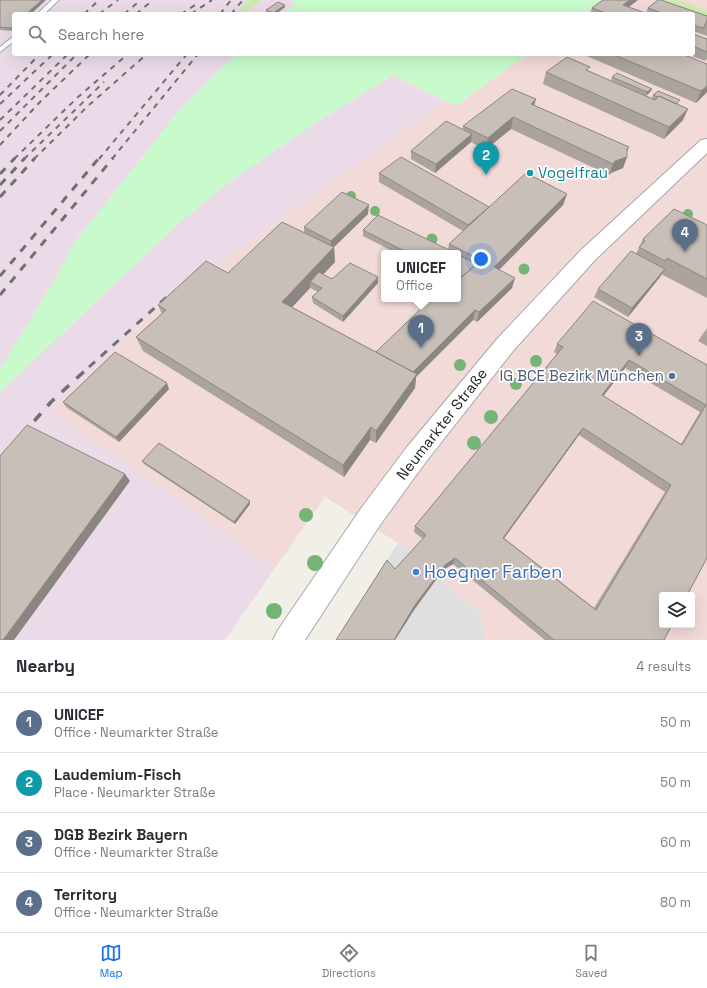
<!DOCTYPE html>
<meta charset="utf-8">
<style>
:root{--surface:#fff;--page:#f2f2f3;--text:#2b2b33;--muted:#7c7c81;--line:#e1e1e2;--accent:#1a73e8}
body{margin:0;font-family:"Space Grotesk",sans-serif;background:var(--page);color:var(--text)}
.controls{position:absolute;right:12px;bottom:12px;display:grid;overflow:hidden;border-radius:4px;box-shadow:0 4px 16px #0002}
.controls button{width:36px;height:36px;display:grid;place-items:center;padding:0;border:0;border-bottom:1px solid var(--line);background:var(--surface);color:var(--text);font:20px sans-serif}
.you{position:absolute;left:481px;top:259px;width:14px;height:14px;margin:-10px;border:3px solid #fff;border-radius:50%;background:#1a73e8;box-shadow:0 0 0 6px #1a73e833}
.badge{display:grid;place-items:center;width:26px;height:26px;border-radius:50%;background:var(--accent);color:#fff;font-size:13px;font-weight:700}
.pin{position:absolute;translate:-50% -33px;filter:drop-shadow(0 1px 2px #0008)}
.pin::after{content:'';position:absolute;top:21px;width:14px;height:12px;background:inherit;clip-path:polygon(0 0,100% 0,50% 100%)}
.popup{position:absolute;left:381px;top:250px;width:80px;height:52px;box-sizing:border-box;display:grid;place-content:center;border-radius:4px;background:var(--surface);filter:drop-shadow(0 1px 3px #0005);font-size:13px;white-space:nowrap;color:var(--muted)}
.popup b{font-size:15px;color:var(--text)}
.popup::after{content:'';position:absolute;left:50%;top:100%;margin-left:-8px;border:8px solid transparent;border-top-color:var(--surface)}
.list{margin:0;padding:0;list-style:none}
h2{display:flex;justify-content:space-between;align-items:center;height:52px;margin:0;padding:0 16px;font-size:17px}
h2 small{font-size:13px;font-weight:400;color:var(--muted)}
.list li{display:grid;grid-template-columns:26px 1fr auto;gap:12px;align-items:center;box-sizing:border-box;height:60px;padding:0 16px;border-top:1px solid var(--line)}
.list b{display:block;font-size:15px;white-space:nowrap}
.list p{margin:0;font-size:13px;white-space:nowrap;color:var(--muted)}
.list em{font-size:13px;font-style:normal;color:var(--muted)}
.icon{flex:none;width:22px;height:22px;fill:none;stroke:currentColor;stroke-width:2;stroke-linecap:round;stroke-linejoin:round}
.map{position:relative;flex:none;width:707px;height:640px;overflow:hidden}
.search{position:absolute;background:var(--surface);box-shadow:0 4px 16px #0002;left:12px;right:12px;top:12px;height:44px;display:flex;align-items:center;gap:10px;box-sizing:border-box;padding:0 14px;border-radius:4px;color:var(--muted);font-size:15px}
.sheet{height:292px;background:var(--surface)}
nav{display:flex;justify-content:space-around;align-items:center;box-sizing:border-box;height:56px;border-top:1px solid var(--line);background:var(--surface);font-size:11px;color:var(--muted)}
nav a{display:grid;justify-items:center;gap:2px}
nav .on{color:var(--accent)}
.map>svg:first-child{display:block}
.residential{fill:#e0dfdf}
.commercial{fill:#f2dad9;fill-rule:evenodd}
.industrial{fill:#ebdbe8}
.grass{fill:#cdebb0}
.park{fill:#c8facc}
.lines{fill:none;stroke-linecap:round;stroke-linejoin:round}
.service-casing{stroke:#a9a9a9;stroke-width:2}
.minor-casing{stroke:#a9a9a9;stroke-width:2}
.service{fill:#fff;fill-rule:evenodd}
.minor{fill:#fff;fill-rule:evenodd}
.rail-far2{stroke:#707070;stroke-width:2;stroke-dasharray:5.5 5.5;stroke-linecap:butt}
.rail-far1{stroke:#707070;stroke-width:3;stroke-dasharray:8 8;stroke-linecap:butt}
.rail{stroke:#707070;stroke-width:3.5;stroke-dasharray:10 10;stroke-linecap:butt}
.tree{fill:#74b475}
.wall{fill:#aba49e;fill-rule:evenodd}
.shaded-wall{fill:#8b8681}
.building{fill:#c7bfb8;stroke:#8b8681;fill-rule:evenodd}
.culture-dot{fill:#0f9aa8;stroke:#fff;stroke-width:1.5}
.service-dot{fill:#5c6f8a;stroke:#fff;stroke-width:1.5}
.shop-dot{fill:#3f7fe0;stroke:#fff;stroke-width:1.5}
.labels{text-anchor:middle;stroke-width:3.5;stroke-linejoin:round;paint-order:stroke}
.culture-label{font-size:15px;fill:#0d838f;stroke:#fff;text-anchor:start}
.service-label{font-size:15px;fill:#4e5e75;stroke:#fff;text-anchor:end}
.street-label{font-size:15px;fill:#222;stroke:#fff}
.near-shop-label{font-size:18px;fill:#366cbe;stroke:#fff;text-anchor:start}
</style>
<div class="map">
<svg width="707" height="640" viewBox="0 0 707 640">
<rect width="100%" height="100%" fill="#f2efe9"/>
<path class="residential" d="M398,543L481,614L485,640H336Z"/>
<path class="commercial" d="M602,0H707V640H485L481,614L398,543L325,497L275,568L50,411L171,297L445,101L456,106L528,54H693V14H583ZM384,253H458V299H384ZM662,595H692V625H662Z"/>
<path class="industrial" d="M0,0H293L294,5L283,14H14V54H236L179,111L75,242L57,276L0,370Z
M393,75L445,101L171,297L50,411L275,568L225,640H0V392L185,218L228,183L314,124Z"/>
<path class="grass" d="M248,0H262L244,14H236Z
M663,0H677L707,10V16Z"/>
<path class="park" d="M293,0H602L583,14H283L294,5Z
M236,54H528L456,106L393,75L314,124L228,183L185,218L0,392V370L57,276L75,242L179,111Z"/>
<g class="lines">
<g class="service-casing">
<path id="service" d="M52,0H59L44,14H37Z
M14,36V41L0,52V47Z"/>
</g>
<g class="minor-casing">
<path id="minor" d="M707,139V153L595,260L513,351L425,463L380,525L305,640H273L278,630L362,507L407,447L497,339L581,250L701,140Z"/>
</g>
<use href="#service" class="service"/>
<use href="#minor" class="minor"/>
<path class="rail-far2" d="M84,14L99,0
M99,14L118,0
M124,14L141,0
M136,14L153,0
M181,14L195,5
M191,14L212,0
M220,14L231,0
M231,14L243,0
M0,95L40,54
M0,104L53,54
M0,120L68,54
M0,131L77,54
M0,145L40,102L90,54
M14,159L78,97L128,54
M24,159L104,82
M34,159L89,105L147,54
M99,159L187,54
M112,159L198,54"/>
<path class="rail-far1" d="M0,174L15,158
M0,185L25,158
M0,197L35,158
M0,276L99,158
M0,295L113,158
M89,367L169,295"/>
<path class="rail" d="M21,436L51,402L90,366"/>
</g>
<g class="tree">
<circle cx="351" cy="196" r="5"/>
<circle cx="375" cy="211" r="5"/>
<circle cx="688" cy="214" r="5"/>
<circle cx="432" cy="239" r="5.5"/>
<circle cx="524" cy="269" r="5.5"/>
<circle cx="536" cy="361" r="6"/>
<circle cx="460" cy="365" r="6"/>
<circle cx="516" cy="384" r="6"/>
<circle cx="491" cy="417" r="7"/>
<circle cx="474" cy="443" r="7"/>
<circle cx="306" cy="515" r="7"/>
<circle cx="315" cy="563" r="8"/>
<circle cx="274" cy="611" r="8"/>
</g>
<path class="wall" d="M0,0L14,14V29L12,31L0,30Z
M603,0H638L629,7L646,13L648,8L658,0H661L707,16V36L693,31V14H590L592,8Z
M285,7L276,14H269L267,13L266,10Z
M693,34L707,39V59L705,61L687,54H693Z
M582,54H682L707,92L696,103Z
M589,71L643,94L611,80L612,77L652,89L650,92L646,96L652,98L653,95L678,103V104L683,120L664,139L543,84L546,72Z
M534,105L629,147L627,151V157L623,168L611,173L609,175L511,129L485,150L471,142L435,173L411,159V151L463,129V126Z
M379,173L489,207L567,194L563,205L499,270L512,288L477,322L473,320L416,377L415,388L376,443L370,440L344,477L143,351L136,337L162,314L158,305L228,273L304,232V227L368,214L334,247L335,262L323,274L332,279L378,277V283L343,322L313,303L312,297L318,292L310,288L292,307L376,352L458,299V253H396L363,236V230L448,250L449,244L463,231L379,182Z
M707,225V298L661,274L660,277L628,317L594,297L598,289L636,254L643,239Z
M707,328V346L698,341Z
M557,344L707,365V558L664,640H545L453,564L443,570L414,610L395,640H336L395,569L423,539L414,532L415,526L557,354L554,352ZM625,368L700,412L681,444L603,396ZM579,435L665,492L594,608L504,538Z
M169,389L119,442L66,407L63,402Z
M142,461L250,504L235,524L144,464Z"/>
<path class="shaded-wall" d="M42,0H46L31,14H26Z
M630,0H638L620,13L623,5Z
M285,5V7L276,14H274L273,13Z
M14,25V29L12,31L11,28Z
M707,86V92L696,103L701,91Z
M652,89L650,92L646,96L647,92Z
M536,99L533,110L531,104Z
M688,109L683,120L664,139L669,127Z
M513,117L511,129L485,150L488,138Z
M472,134L471,142L435,173L436,164Z
M629,147L624,158L627,157L623,168L611,173L609,175L613,164Z
M567,194L563,205L491,278L494,267Z
M369,205L368,214L334,247L335,262L314,284L310,282V288L284,316L282,302L331,249V241Z
M665,269L660,277L628,317L632,308Z
M378,277V283L343,322V316Z
M515,278L512,288L477,322L479,312Z
M475,310L473,320L416,377L415,388L376,443V431L410,374Z
M629,360L625,368L598,403L602,395Z
M167,383L169,389L119,442L116,437Z
M371,427L370,440L344,477L343,465Z
M583,428L579,435L500,544L503,538Z
M125,474L130,481L14,640H3Z
M250,501V504L235,524L234,522Z
M455,558L453,564L443,570L414,610L395,640H394L415,605L445,565Z"/>
<path class="building" d="M0,0H42L26,14H14V25L11,28L0,27Z
M603,0H630L623,5L648,14H608L592,8Z
M658,0H661L707,16V20L704,27L703,28L693,25V14H664L648,8Z
M278,2L285,5L273,13L266,10Z
M693,34L707,39V52L693,46Z
M612,54H682L707,64V86L701,91Z
M567,57L590,67L586,70L655,100L659,96L688,109L669,127L546,72Z
M617,73L652,89L647,92L612,77Z
M512,89L536,99L531,104L629,147L627,149V157L615,161L613,164L513,117L488,138L463,126Z
M658,91L680,100L676,104L659,96L658,97L653,95Z
M446,121L472,134L436,164L411,151Z
M401,157L489,207L468,225L379,173Z
M526,173L567,194L494,267L515,278L479,312L475,310L413,372L376,352L431,299H458V280L481,260L449,244Z
M342,192L369,205L331,241L304,227Z
M674,209L707,225V279L667,258L665,261L639,247L645,241L643,239Z
M378,215L455,253H408L363,230Z
M282,222L334,247L282,302L417,374L376,431L371,427L343,465L136,337L166,310L158,305L206,261L228,273Z
M631,251L665,269L632,308L598,289Z
M458,255L477,264L458,280Z
M350,263L378,277L343,316L312,297L322,288L310,282L319,272L332,279Z
M593,301L707,365V558L687,595H662V625H672L664,640H554L455,558L445,565L415,605L394,640H336L387,560L395,569L426,535L415,526L563,347L557,344ZM629,360L706,405L682,445L602,395ZM583,428L671,485L596,610L503,538Z
M115,352L167,383L116,437L63,402Z
M27,425L125,474L3,640H0V456Z
M159,443L250,501L234,522L142,461Z"/>
<circle class="culture-dot" cx="530" cy="173" r="4"/>
<circle class="service-dot" cx="672" cy="376" r="4"/>
<circle class="shop-dot" cx="416" cy="572" r="4"/>
<g class="labels">
<g class="culture-label">
<text x="538" y="178">Vogelfrau</text>
</g>
<g class="service-label">
<text x="664" y="381">IG BCE Bezirk München</text>
</g>
<g class="street-label">
<text transform="translate(442 424) rotate(-52)" y="5">Neumarkter Straße</text>
</g>
<g class="near-shop-label">
<text x="424" y="578">Hoegner Farben</text>
</g>
</g>
</svg>
<div class="controls">
<button><svg class="icon" aria-label="layers" viewBox="0 0 24 24"><path d="M12 4l9 5-9 5-9-5zM3 14l9 5 9-5"/></svg></button>
</div>
<div class="you"></div>
<div class="pin badge" style="left:421px;top:348px;background:#5c6f8a">1</div>
<div class="popup"><b>UNICEF</b>Office</div>
<div class="pin badge" style="left:486px;top:175px;background:#0f9aa8">2</div>
<div class="pin badge" style="left:639px;top:356px;background:#5c6f8a">3</div>
<div class="pin badge" style="left:685px;top:252px;background:#5c6f8a">4</div>
<div class="search"><svg class="icon" aria-label="search" viewBox="0 0 24 24"><circle cx="10" cy="10" r="6"/><path d="M15 15l6 6"/></svg>Search here</div>
</div>
<section class="sheet">
<h2>Nearby<small>4 results</small></h2>
<ul class="list">
<li><span class="badge" style="background:#5c6f8a">1</span><div><b>UNICEF</b><p>Office · Neumarkter Straße</p></div><em>50 m</em></li>
<li><span class="badge" style="background:#0f9aa8">2</span><div><b>Laudemium-Fisch</b><p>Place · Neumarkter Straße</p></div><em>50 m</em></li>
<li><span class="badge" style="background:#5c6f8a">3</span><div><b>DGB Bezirk Bayern</b><p>Office · Neumarkter Straße</p></div><em>60 m</em></li>
<li><span class="badge" style="background:#5c6f8a">4</span><div><b>Territory</b><p>Office · Neumarkter Straße</p></div><em>80 m</em></li>
</ul>
</section>
<nav>
<a class="on"><svg class="icon" aria-label="map" viewBox="0 0 24 24"><path d="M3 6l6-2 6 2 6-2v14l-6 2-6-2-6 2zM9 4v14M15 6v14"/></svg>Map</a>
<a><svg class="icon" aria-label="directions" viewBox="0 0 24 24"><path d="M12 3l9 9-9 9-9-9zM9 14v-3h6M13 9l2 2-2 2"/></svg>Directions</a>
<a><svg class="icon" aria-label="saved" viewBox="0 0 24 24"><path d="M7 4h10v16l-5-4-5 4z"/></svg>Saved</a>
</nav>
